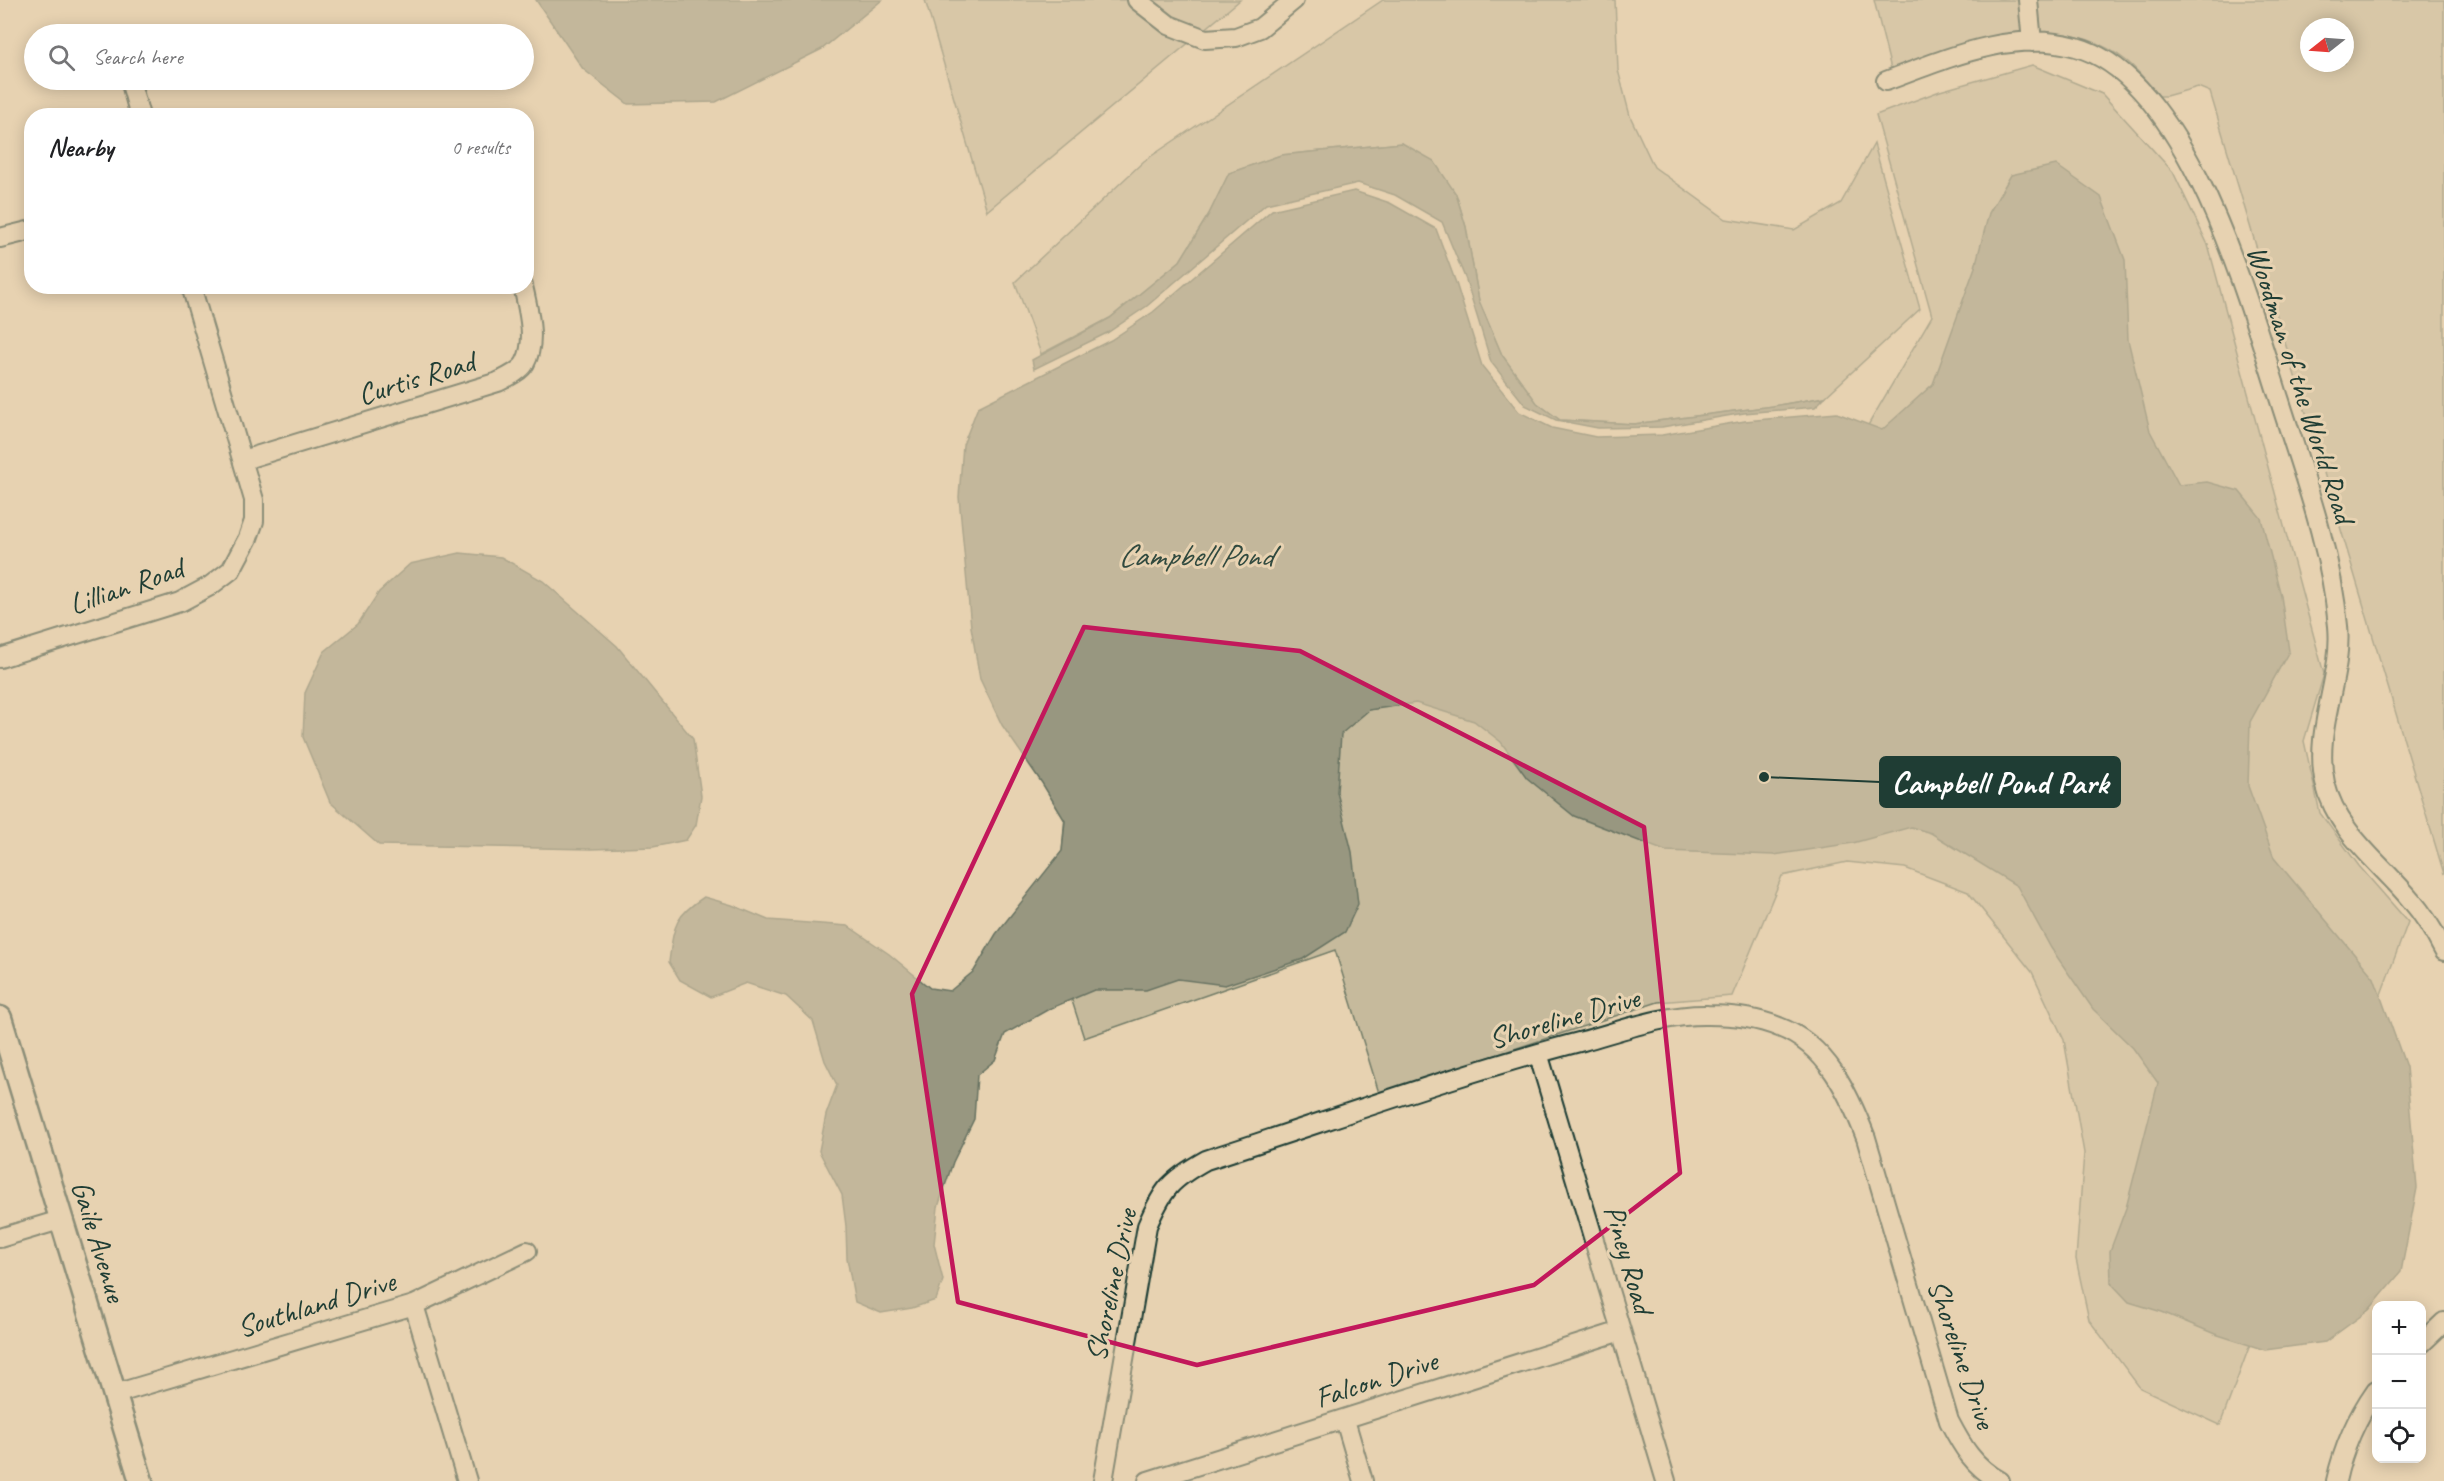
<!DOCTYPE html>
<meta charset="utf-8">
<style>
:root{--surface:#fff;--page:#f6f6f6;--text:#202124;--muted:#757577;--line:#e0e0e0}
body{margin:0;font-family:Caveat,sans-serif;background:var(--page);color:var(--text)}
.controls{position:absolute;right:18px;bottom:18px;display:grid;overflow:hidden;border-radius:12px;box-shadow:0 3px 15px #0003}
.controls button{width:54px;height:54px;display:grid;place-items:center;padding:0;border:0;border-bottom:2px solid var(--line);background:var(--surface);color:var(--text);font:30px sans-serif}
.compass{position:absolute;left:2300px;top:18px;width:54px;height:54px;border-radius:50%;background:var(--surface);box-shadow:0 3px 15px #0003;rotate:253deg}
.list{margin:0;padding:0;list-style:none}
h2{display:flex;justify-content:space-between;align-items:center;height:78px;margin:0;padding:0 24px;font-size:26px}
h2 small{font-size:20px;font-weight:400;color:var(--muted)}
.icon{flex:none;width:33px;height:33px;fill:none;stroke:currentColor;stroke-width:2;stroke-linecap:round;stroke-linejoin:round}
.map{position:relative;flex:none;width:2444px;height:1481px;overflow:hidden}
.search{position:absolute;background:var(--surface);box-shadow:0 3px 15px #0003;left:24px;top:24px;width:510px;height:66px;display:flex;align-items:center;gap:15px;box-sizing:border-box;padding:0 21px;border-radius:33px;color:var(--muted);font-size:22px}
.panel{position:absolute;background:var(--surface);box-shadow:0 3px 15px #0003;left:24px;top:108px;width:510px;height:186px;border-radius:24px}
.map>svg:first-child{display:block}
.green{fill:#c6ba9c;stroke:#727c68;stroke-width:1.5;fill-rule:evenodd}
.water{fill:#989780;stroke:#687362;stroke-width:1.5}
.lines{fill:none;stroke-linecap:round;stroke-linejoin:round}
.minor-casing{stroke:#1f3d34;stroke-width:22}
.tertiary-casing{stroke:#1f3d34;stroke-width:27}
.minor{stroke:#e7d2b1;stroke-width:18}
.tertiary{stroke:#e7d2b1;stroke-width:22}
.marked{fill:none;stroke:#c2185b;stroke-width:4.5;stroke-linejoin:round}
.labels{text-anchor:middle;stroke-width:6;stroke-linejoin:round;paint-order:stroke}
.street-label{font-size:30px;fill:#1f3d34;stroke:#e7d2b1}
.water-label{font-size:32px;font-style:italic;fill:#314a3f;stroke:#e7d2b1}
.leader{fill:none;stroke:#1f3d34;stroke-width:2}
.callout-dot{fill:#1f3d34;stroke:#e7d2b1;stroke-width:2}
.callout{fill:#1f3d34;stroke:#1f3d34;stroke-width:2}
.callout-label{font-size:32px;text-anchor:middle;font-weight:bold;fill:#fff}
</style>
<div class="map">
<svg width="2444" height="1481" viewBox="0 0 2444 1481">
<rect width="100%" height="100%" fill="#e7d2b1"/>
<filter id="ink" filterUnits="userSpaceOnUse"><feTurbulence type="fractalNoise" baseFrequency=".0167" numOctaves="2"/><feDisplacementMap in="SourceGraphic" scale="12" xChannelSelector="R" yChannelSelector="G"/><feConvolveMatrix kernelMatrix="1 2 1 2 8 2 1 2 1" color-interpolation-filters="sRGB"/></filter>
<g filter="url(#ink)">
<path class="green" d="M925,0H1240L987,211Z
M1383,0H1615L1618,70L1630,116L1654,167L1726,219L1794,230L1841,203L1874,144L1920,309L1825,397L1773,406L1634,424L1560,420L1537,403L1502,355L1479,301L1466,227L1456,194L1402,143L1281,155L1229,173L1209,214L1180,261L1110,318L1041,354L1015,282L1144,161Z
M1874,0H2444V874L2210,92L2198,87L2166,96H2159C2149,84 2140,72 2128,62C2057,5 1965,42 1891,69ZM2309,27H2345V63H2309Z
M2032,65L2102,94L2173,172L2208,245L2324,674L2304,741L2320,813L2359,866L2408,922L2220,1425L2140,1388L2089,1320L2076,1259L2084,1153L2064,1040L2032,972L1968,892L1905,868L1847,862L1782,876L1732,996L1658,1002L1379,1093L1335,950L1084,1038L1055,948L1097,388L1550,490L1832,487L1932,316L1876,115L1940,91Z"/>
<path class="water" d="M536,0H882L822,49L716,102L628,104L583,69Z
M1402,143L1434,161L1456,194L1466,227L1479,301L1502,355L1537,403L1560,420L1634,424L1773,406L1825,397L1815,407L1744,413L1662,427L1598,428L1556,420L1525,405L1491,362L1466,280L1442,222L1395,195L1358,183L1266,204L1147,306L1107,333L1034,369L1032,360L1110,318L1180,261L1209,214L1229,173L1281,155Z
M2056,165L2101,197L2125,260L2128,340L2150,431L2179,485L2207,482L2239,491L2261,518L2281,596L2289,651L2250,722L2248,786L2274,858L2374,978L2406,1067L2417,1188L2401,1272L2369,1310L2325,1342L2265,1350L2215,1334L2162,1312L2129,1302L2111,1283L2110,1251L2126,1208L2158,1083L2133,1048L2093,1009L2051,948L2017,886L1931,833L1911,827L1853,843L1774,855L1665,851L1574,816L1527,778L1501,742L1474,721L1416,703L1369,710L1341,734L1337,792L1352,852L1358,904L1345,932L1303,959L1225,985L1178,979L1146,990H1094L1049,1009L1005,1034L995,1060L977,1075L974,1119L953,1162L938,1207L934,1244L943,1280L936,1300L912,1308L881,1313L855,1302L847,1258L846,1226L842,1195L819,1151L826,1115L837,1085L825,1061L813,1021L786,996L746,983L711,997L680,980L669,962C674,927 673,917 704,897L732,905L768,920L848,926L889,954L930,988L950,991L974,971L996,934L1062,851L1065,821L1042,783L1002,725L980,679L971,627L959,497L963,445L978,407L1111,340L1153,312L1272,210L1354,191L1390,203L1436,229L1456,283L1482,366L1519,412L1552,428L1596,437L1662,435L1745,421L1837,413L1882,430L1933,384L1975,267L1989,213L2011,175Z
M460,553L501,557L543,581L617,646L693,739L701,796L696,825L686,840L653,847L591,849L379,845L330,802L303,737L305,693L324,652L358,624L379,592L410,564Z"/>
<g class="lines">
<g class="minor-casing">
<path id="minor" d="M1137,0L1169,25L1205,39L1236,37L1260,28L1294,0
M2028,0L2032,42
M130,80L140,116
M1886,81C1946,59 2010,29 2076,47C2188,78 2248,302 2280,401C2303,474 2331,548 2338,626C2343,678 2313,730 2325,783C2337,833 2380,862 2411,900C2424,915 2435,933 2444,951
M0,238L32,230
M243,460L498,382C506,378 521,371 525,363C537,341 528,309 523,286
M0,658L180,602L210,586L231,570L248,538L254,521V500L191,286
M1538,1053L1666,1481
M0,1238L60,1220
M414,1305L467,1481
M2422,1343L2444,1322
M115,1394L414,1305L527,1251
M1345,1420L1363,1481
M1103,1481L1147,1226C1163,1189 1170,1180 1206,1160C1331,1120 1456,1074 1583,1041C1623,1030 1666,1014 1708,1015C1731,1015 1757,1018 1779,1027C1827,1045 1849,1094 1866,1138L1949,1421C1962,1446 1974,1467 2000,1481
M1148,1481L1621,1331
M2336,1481C2343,1449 2357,1417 2376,1390"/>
</g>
<g class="tertiary-casing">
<path id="tertiary" d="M0,1018L141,1481"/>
</g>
<use href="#minor" class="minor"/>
<use href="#tertiary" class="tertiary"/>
</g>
</g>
<path d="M0 0H2444V1481H0ZM1084,627L1300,651L1644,827L1680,1173L1534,1285L1197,1365L958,1302L912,994Z" fill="#e7d2b1" fill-opacity=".55" fill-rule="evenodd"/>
<path class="marked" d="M1084,627L1300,651L1644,827L1680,1173L1534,1285L1197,1365L958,1302L912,994Z"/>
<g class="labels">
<g class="street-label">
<text transform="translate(416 378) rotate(-17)" y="10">Curtis Road</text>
<text transform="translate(2301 384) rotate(72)" y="10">Woodman of the World Road</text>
<text transform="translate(126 586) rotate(-19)" y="10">Lillian Road</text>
<text transform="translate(1564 1018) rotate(-16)" y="10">Shoreline Drive</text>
<text transform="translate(99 1241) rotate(73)" y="10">Gaile Avenue</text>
<text transform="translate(1629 1259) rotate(74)" y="10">Piney Road</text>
<text transform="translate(1111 1285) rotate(-78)" y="10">Shoreline Drive</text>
<text transform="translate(316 1304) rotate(-17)" y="10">Southland Drive</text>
<text transform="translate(1962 1354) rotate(71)" y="10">Shoreline Drive</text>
<text transform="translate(1376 1379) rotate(-18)" y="10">Falcon Drive</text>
</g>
<g class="water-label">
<text x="1195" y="566">Campbell Pond</text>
</g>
</g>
<path class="leader" d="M1764 777L1880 782"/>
<circle class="callout-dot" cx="1764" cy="777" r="6"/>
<rect class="callout" x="1880" y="757" width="240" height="50" rx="6"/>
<g class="callout-label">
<text x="2000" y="793">Campbell Pond Park</text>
</g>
</svg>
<div class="controls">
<button>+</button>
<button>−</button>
<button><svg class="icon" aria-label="locate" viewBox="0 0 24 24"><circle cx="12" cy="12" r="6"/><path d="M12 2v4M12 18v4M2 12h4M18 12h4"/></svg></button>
</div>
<svg class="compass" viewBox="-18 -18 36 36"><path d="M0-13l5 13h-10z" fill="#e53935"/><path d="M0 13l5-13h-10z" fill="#757577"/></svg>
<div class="search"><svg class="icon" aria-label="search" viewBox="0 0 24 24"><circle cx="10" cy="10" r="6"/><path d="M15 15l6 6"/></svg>Search here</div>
<section class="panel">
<h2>Nearby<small>0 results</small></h2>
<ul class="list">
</ul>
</section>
</div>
